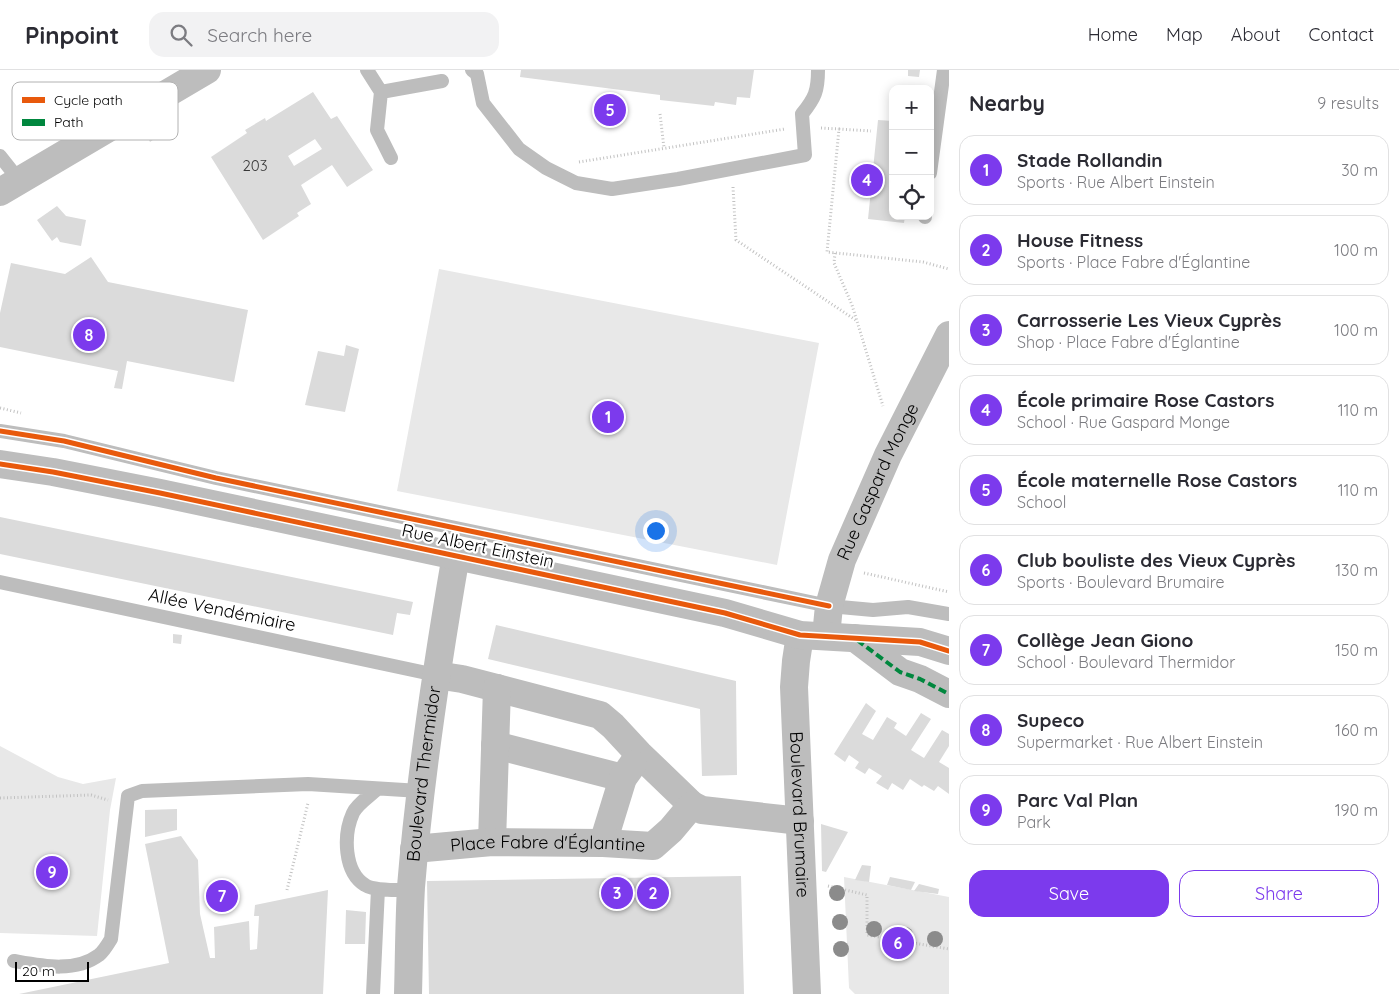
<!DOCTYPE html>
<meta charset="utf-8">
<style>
:root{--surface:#fff;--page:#f2f2f3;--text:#2b2b33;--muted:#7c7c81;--line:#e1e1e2;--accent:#7c3aed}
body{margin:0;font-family:Quicksand,sans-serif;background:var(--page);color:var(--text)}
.controls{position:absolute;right:15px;top:15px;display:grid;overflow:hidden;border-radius:10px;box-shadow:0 2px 12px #0003}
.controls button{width:45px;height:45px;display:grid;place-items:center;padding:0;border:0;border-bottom:1px solid var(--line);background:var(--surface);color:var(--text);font:25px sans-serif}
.scale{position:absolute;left:15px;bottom:12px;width:74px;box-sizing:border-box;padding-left:5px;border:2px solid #000;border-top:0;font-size:14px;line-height:18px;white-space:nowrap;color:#000;-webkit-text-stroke:4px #fff;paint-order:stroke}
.you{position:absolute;left:655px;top:460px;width:18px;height:18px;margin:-12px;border:4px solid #fff;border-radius:50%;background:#1a73e8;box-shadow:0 0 0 8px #1a73e833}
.badge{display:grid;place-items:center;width:32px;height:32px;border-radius:50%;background:var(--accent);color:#fff;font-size:16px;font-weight:700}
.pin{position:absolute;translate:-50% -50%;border:2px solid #fff;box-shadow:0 1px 5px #0006}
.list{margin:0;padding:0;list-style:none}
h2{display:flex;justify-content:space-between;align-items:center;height:65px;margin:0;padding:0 20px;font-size:21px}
h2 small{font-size:16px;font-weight:400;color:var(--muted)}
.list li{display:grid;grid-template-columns:32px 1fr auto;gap:15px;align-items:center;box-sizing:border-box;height:70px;margin:0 10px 10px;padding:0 10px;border:1px solid var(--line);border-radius:15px}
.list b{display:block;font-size:19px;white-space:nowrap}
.list p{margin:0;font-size:16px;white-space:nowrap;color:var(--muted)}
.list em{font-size:16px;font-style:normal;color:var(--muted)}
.actions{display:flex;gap:10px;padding:15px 20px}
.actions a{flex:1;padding:11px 0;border:1px solid var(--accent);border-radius:15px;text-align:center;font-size:18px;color:var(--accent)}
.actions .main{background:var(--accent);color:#fff}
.icon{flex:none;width:28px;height:28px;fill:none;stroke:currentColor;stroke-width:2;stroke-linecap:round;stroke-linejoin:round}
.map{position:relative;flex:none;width:949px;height:924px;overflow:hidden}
header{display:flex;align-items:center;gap:30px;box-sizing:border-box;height:70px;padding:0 25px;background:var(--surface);border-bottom:1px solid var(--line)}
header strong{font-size:24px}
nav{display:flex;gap:28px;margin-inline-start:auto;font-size:18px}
.search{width:350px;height:45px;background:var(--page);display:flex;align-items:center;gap:12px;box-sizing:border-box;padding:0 18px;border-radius:15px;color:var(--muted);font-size:19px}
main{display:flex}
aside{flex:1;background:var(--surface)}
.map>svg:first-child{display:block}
.green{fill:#e8e8e8}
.building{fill:#dbdbdb;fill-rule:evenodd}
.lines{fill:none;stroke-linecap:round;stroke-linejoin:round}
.path{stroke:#c2c2c2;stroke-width:3;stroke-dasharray:1 2.5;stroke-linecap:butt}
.service{stroke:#bdbdbd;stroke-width:14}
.minor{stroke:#bdbdbd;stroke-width:28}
.tertiary{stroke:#bdbdbd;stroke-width:28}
.quiet{stroke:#00873e;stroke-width:4;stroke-dasharray:8 4;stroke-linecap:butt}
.cycleway-casing{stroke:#fff;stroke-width:8}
.cycleway{stroke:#e8590c;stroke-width:5}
.tree{fill:#8b8b8b}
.labels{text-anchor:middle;stroke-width:4.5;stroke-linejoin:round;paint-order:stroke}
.number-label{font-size:15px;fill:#373737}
.street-label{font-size:18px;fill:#000;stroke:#fff}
.key{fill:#fff;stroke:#b2b2b2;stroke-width:1}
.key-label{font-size:14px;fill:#000}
</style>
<header>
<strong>Pinpoint</strong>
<div class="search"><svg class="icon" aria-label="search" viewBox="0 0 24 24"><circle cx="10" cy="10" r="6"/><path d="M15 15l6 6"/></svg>Search here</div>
<nav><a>Home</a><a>Map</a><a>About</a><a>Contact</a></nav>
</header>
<main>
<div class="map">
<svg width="949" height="924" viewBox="0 0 949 924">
<rect width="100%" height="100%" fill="#fff"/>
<path class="green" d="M439,199L819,273L777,495L397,421Z
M0,676L58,707L83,714L116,708L110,740L97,866L0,863Z
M844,807L949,827V924H855L849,918Z"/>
<path class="building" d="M521,0H754L750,28L737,27L736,35L715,32L714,36L660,30V25L520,7Z
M908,0H920L919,7L908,6Z
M313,22L331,49L337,46L373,100L347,117L332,95L301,115L311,134L297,143L299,146L263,170L211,87L247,63L245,60L265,48L266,51ZM315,69L322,79L294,96L288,86Z
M878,50L893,51V146H905L904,153L868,149Z
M156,59L160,65L150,72L147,66Z
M57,136L66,146L86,150L81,176L60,172L57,167L52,171L37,150Z
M91,187L108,212L248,240L234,312L127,291L122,319L114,318L118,301L0,277V243L11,193L65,204Z
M346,275L359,279L345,342L305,335L318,281L344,286Z
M0,447L413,532L410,545L397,543L393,565L0,484Z
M496,555L736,611L737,705L702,706L700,639L488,589Z
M173,564L182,565L181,574L173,573Z
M866,633L876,641L862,664L873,670L887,647L897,653L894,658L906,666L921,643L931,649L911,680L924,688L942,660L949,664V676L939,692L949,698V724L938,716L934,721L924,715L922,717L910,709L903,720L892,713L888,720L876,713L882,706L869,698L865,704L855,698L859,692L849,685L845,692L834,684Z
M177,739V760L145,767V740Z
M821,754L848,762L826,802L822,801Z
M181,766L198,790L200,844L210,888H215L214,857L249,851L250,880L257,879L259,846H254L255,835L328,820L323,924H19L169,893L145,774Z
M862,795L871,796L869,812L855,810Z
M741,806L744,924H429L427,811Z
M890,807L915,812L911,820L887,815Z
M919,814L939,819L938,824L914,821Z
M346,840L366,842L365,874H345Z"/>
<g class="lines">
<path class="path" d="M660,44L664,78
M821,58L839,59L827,182L923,192L949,199
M839,59L871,61
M579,92L785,59
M733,117L736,170L857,251
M835,183L834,193L852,235L883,336
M0,338L21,343
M864,503L949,522
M0,728L91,725L108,730
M828,816L867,825V865L949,879
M287,820L308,733"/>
<path class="service" d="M367,0L381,22L377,60L391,88
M472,0L477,4L483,33L519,79L546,98L576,113L612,119L678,109L805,85L802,44C815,28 818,21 818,0
M381,22L442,11
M0,86L19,110
M930,103L944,0
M925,147V146
M0,361L64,371L216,408L829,536L873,540L908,537L949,544
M0,512L436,605
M377,719C370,726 357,734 353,743C343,765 344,802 365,815C374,821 400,820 411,820
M14,891C42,896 75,903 99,885C104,881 108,874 111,869L128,726L142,721L308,714L420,721
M373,924L378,819"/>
<g class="minor">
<path id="s1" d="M800,565L796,591L794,617L807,924"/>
<path id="s2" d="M826,566L829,536L842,490L888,385L949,265"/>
<path d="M855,568L900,602L920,609L949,624"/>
<path d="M436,605L462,609L600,645L613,656L639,684L692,735L702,740L800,751"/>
<path d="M495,675L623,708"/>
<path d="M492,772L497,618"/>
<path d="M603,773L623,708L633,694"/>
<path id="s3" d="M414,779L492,772L603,773L653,776L671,760L692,735"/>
<path id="s4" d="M408,924C409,889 409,853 411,817C420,706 437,595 456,485"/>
</g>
<path class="tertiary" d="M0,122L207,0
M0,394L53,402L160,423L725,543L800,565L920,572L949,581"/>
<path class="quiet" d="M857,570L900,602L920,609L949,624"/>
<g class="cycleway-casing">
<path id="cycleway" d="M0,361L64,371L216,408L829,536
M0,394L53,402L160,423L725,543L800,565L920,572L949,581"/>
</g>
<use href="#cycleway" class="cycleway"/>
</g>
<g class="tree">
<circle cx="837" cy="823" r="8"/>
<circle cx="840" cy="852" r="8"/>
<circle cx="874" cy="859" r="8"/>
<circle cx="905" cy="865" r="8"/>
<circle cx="935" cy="869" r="8"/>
<circle cx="841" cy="879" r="8"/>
</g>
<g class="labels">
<g class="number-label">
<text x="255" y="101">203</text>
</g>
<g class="street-label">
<text dy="6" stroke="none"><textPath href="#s2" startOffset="164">Rue Gaspard Monge</textPath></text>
<text transform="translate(478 476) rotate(12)" y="6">Rue Albert Einstein</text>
<text transform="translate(222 540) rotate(12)" y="6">Allée Vendémiaire</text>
<text dy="6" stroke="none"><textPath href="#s4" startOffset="221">Boulevard Thermidor</textPath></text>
<text dy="6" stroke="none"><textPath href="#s1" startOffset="180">Boulevard Brumaire</textPath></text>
<text dy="6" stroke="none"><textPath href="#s3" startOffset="134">Place Fabre d'Églantine</textPath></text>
</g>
</g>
<rect x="12" y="12" width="166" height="58" rx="8" class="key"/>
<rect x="22" y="27" width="23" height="6" fill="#e8590c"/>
<rect x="22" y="49" width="23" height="7" fill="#00873e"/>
<g class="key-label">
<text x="54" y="35">Cycle path</text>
<text x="54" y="57">Path</text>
</g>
</svg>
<div class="controls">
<button>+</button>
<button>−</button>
<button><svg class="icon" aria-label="locate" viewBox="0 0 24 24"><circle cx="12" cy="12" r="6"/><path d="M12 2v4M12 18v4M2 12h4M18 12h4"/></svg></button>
</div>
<div class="scale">20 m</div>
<div class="you"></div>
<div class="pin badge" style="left:608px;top:347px">1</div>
<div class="pin badge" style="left:653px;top:823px">2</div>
<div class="pin badge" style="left:617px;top:823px">3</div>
<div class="pin badge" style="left:867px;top:110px">4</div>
<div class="pin badge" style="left:610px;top:40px">5</div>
<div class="pin badge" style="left:898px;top:873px">6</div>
<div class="pin badge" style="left:222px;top:826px">7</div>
<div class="pin badge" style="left:89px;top:265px">8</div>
<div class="pin badge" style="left:52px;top:802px">9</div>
</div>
<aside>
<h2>Nearby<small>9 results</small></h2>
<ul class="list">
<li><span class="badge">1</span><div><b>Stade Rollandin</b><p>Sports · Rue Albert Einstein</p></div><em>30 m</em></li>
<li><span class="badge">2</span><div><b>House Fitness</b><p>Sports · Place Fabre d'Églantine</p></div><em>100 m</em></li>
<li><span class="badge">3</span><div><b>Carrosserie Les Vieux Cyprès</b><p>Shop · Place Fabre d'Églantine</p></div><em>100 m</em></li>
<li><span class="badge">4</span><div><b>École primaire Rose Castors</b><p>School · Rue Gaspard Monge</p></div><em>110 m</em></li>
<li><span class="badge">5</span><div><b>École maternelle Rose Castors</b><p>School</p></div><em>110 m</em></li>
<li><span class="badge">6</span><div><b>Club bouliste des Vieux Cyprès</b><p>Sports · Boulevard Brumaire</p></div><em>130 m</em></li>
<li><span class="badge">7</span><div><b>Collège Jean Giono</b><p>School · Boulevard Thermidor</p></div><em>150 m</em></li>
<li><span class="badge">8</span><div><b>Supeco</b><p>Supermarket · Rue Albert Einstein</p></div><em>160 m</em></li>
<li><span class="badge">9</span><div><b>Parc Val Plan</b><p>Park</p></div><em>190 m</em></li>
</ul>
<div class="actions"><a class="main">Save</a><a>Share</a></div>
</aside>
</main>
